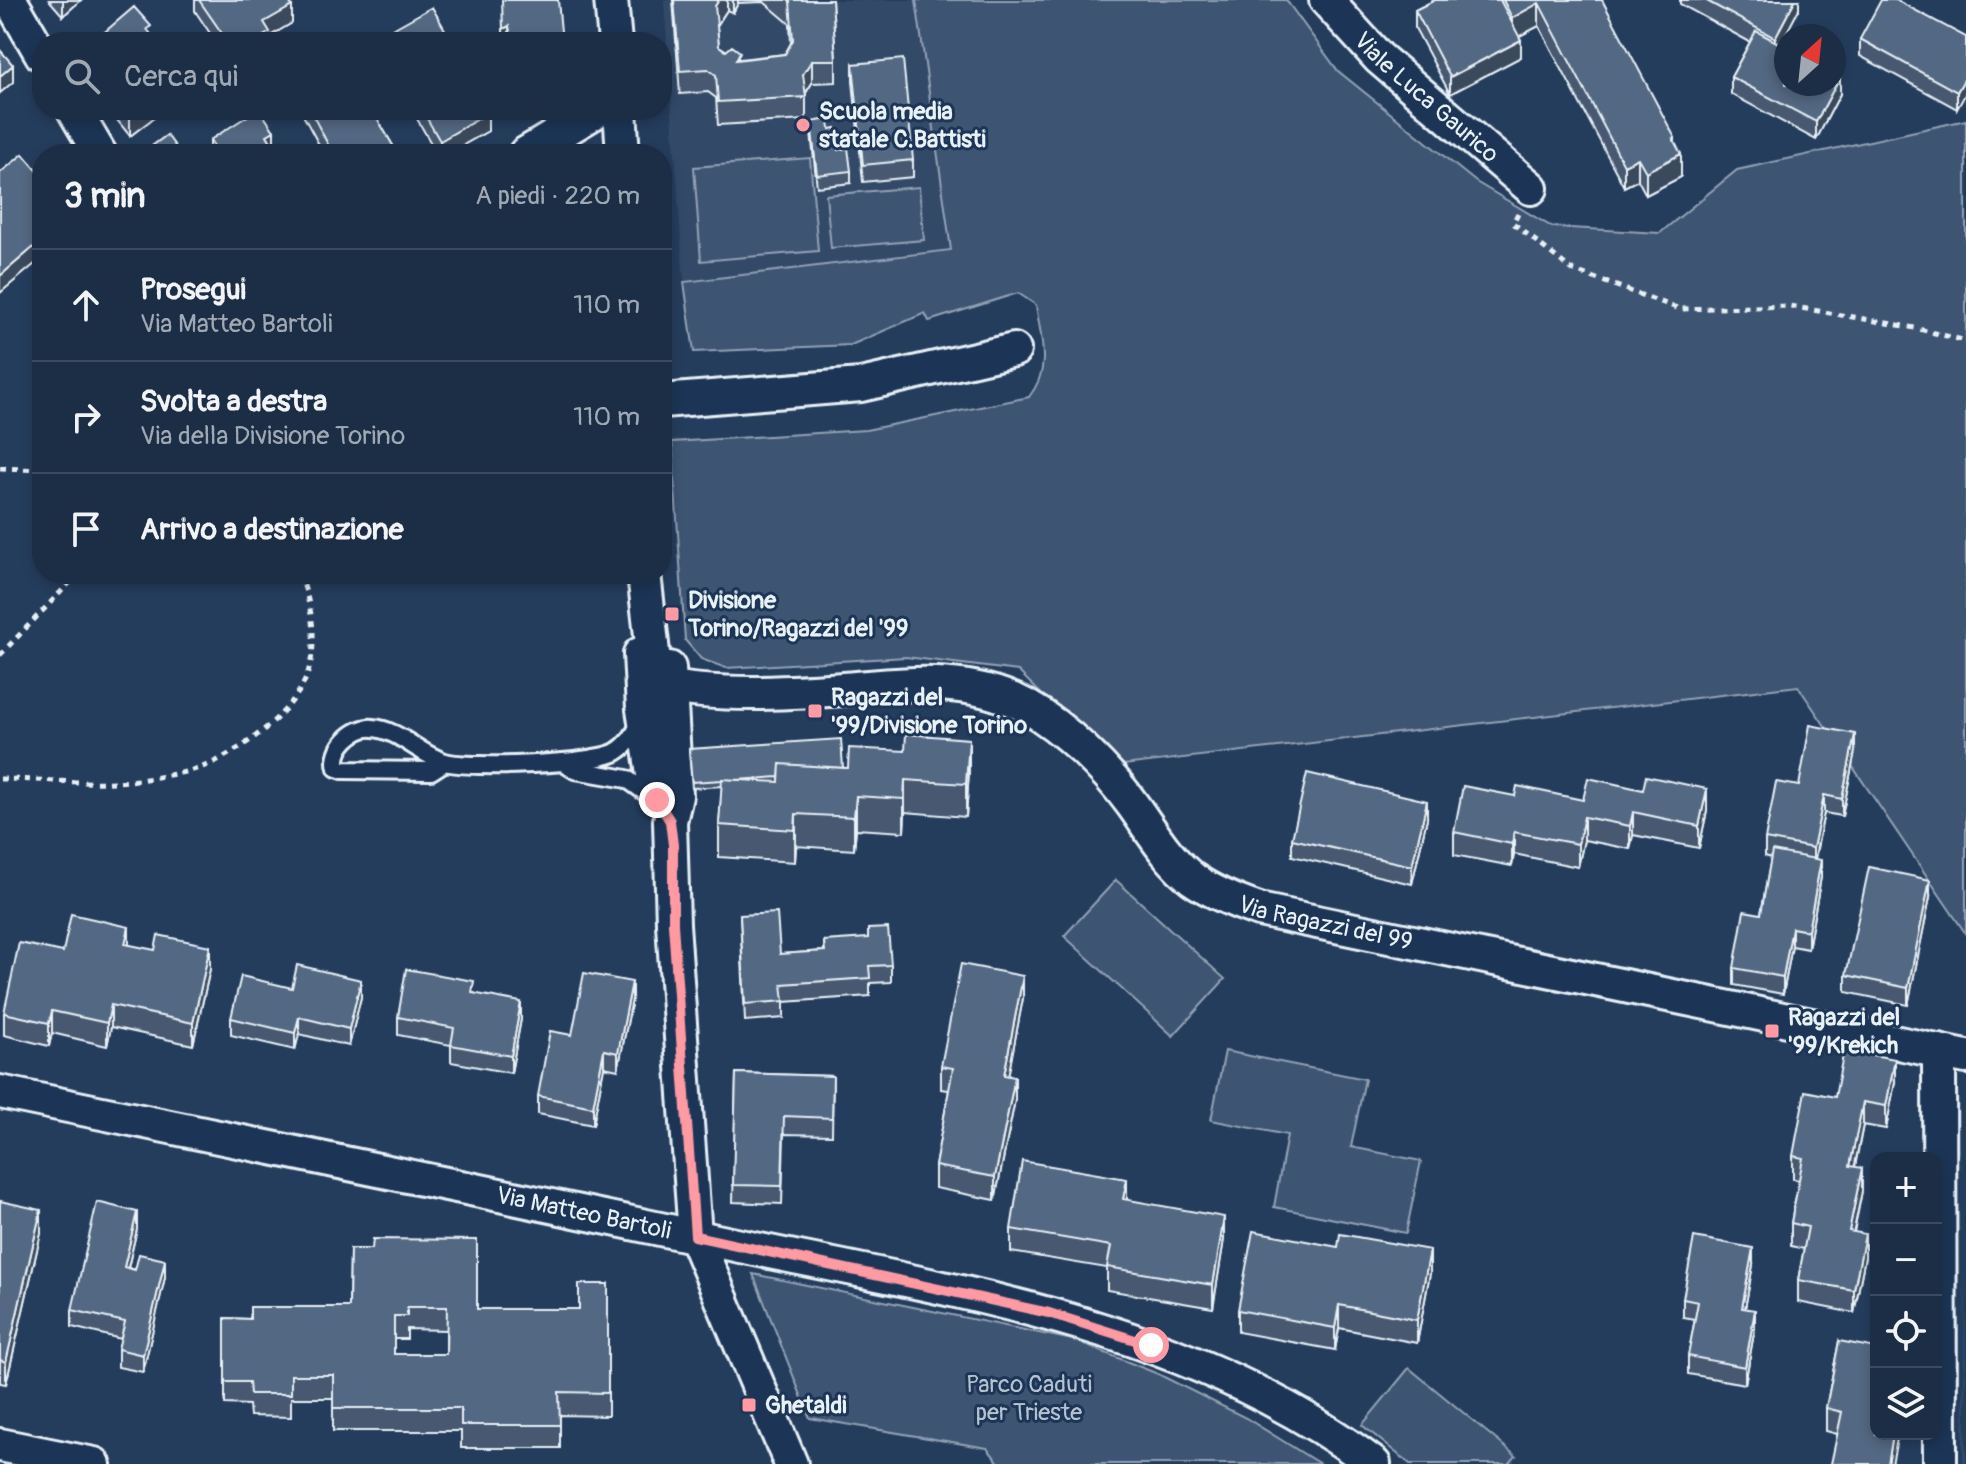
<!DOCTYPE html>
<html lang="it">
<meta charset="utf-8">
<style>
:root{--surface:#1c2e46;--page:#293a51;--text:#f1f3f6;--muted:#a0a8b3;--line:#3a4a5f}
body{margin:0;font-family:Pangolin,sans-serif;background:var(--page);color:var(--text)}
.controls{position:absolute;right:24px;bottom:24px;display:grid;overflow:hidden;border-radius:16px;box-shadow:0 4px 12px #0003}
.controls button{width:72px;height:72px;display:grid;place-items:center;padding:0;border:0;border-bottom:2px solid var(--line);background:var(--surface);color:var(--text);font:40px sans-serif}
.compass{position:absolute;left:1774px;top:24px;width:72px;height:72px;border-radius:50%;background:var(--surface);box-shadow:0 4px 12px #0003;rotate:27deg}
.stop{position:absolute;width:24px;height:24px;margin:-18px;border:6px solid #ff9aa2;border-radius:50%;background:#fff}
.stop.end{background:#ff9aa2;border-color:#fff;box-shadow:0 2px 8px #0008}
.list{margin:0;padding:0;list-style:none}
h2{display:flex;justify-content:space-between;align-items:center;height:104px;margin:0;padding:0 32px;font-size:34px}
h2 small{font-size:26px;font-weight:400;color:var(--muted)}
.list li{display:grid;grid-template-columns:52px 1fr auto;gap:24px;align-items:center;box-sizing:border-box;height:112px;padding:0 32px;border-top:2px solid var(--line)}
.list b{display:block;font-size:30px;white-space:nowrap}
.list p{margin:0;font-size:26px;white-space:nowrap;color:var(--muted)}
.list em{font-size:26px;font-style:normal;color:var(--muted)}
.icon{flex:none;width:44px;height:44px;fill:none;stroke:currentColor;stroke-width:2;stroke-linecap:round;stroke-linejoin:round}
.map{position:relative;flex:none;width:1966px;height:1464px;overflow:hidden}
.search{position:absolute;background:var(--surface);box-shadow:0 4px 12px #0003;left:32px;top:32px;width:640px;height:88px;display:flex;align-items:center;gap:20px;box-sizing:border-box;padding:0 28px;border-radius:32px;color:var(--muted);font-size:30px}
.panel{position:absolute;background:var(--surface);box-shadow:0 4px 12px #0003;left:32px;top:144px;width:640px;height:440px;border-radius:32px}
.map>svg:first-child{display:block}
.built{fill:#334a68}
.green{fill:#3e5472;stroke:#93a2b5;stroke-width:2}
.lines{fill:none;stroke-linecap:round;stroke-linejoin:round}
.service-casing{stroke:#e8f1f8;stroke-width:22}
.minor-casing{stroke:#e8f1f8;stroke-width:38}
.path{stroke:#e8f1f8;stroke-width:5;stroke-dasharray:6 6;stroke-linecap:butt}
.service{stroke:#1d3557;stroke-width:16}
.minor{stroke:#1d3557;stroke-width:32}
.wall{fill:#475970;stroke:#e8f1f8;stroke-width:2;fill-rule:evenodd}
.shaded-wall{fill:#3a485b;stroke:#e8f1f8;stroke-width:2}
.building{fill:#536782;stroke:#e8f1f8;stroke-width:2;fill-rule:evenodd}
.route{stroke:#ff9aa2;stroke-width:10}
.poi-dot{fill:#ff9aa2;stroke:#1d3557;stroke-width:3}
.labels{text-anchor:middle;stroke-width:6;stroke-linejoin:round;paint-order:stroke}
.street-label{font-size:24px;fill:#e8f1f8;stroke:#1d3557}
.poi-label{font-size:24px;font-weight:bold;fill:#e8f1f8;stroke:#1d3557;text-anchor:start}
.park-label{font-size:24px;fill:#b5c2d0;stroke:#1d3557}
</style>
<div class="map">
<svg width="1966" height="1464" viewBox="0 0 1966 1464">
<rect width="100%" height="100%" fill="#253d5d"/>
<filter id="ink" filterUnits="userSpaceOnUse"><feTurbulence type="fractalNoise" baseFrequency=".0125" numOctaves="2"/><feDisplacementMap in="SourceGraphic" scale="16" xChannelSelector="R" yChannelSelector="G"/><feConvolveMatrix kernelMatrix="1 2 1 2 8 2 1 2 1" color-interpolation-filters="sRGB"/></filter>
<g filter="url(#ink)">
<path class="built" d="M664,0H916L951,250L684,282Z
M1965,1259L1966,1464H1963V1457Z"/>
<path class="green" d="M916,0H1286L1338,71L1476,182L1552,227L1660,233L1737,170L1966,120V934L1798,686L1115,766L1018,671L906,657L726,668L701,659L685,640L672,442L866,430L1029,397C1052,368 1041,340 1036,305L1018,293L929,321L925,313L851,345L694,352L684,282L951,250Z
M810,158L818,251L701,261L694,167Z
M919,187L924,240L831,248L826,195Z
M1116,880L1225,979L1173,1036L1064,936Z
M1225,1051L1365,1079L1351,1147L1421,1161L1406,1233L1274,1207L1287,1135L1211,1120Z
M753,1274L1073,1340L1158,1374L1246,1418L1320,1464H1000L987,1448L810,1418Z
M1409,1368L1516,1456L1509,1464H1410L1362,1425Z"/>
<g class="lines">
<g class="service-casing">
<path id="service" d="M445,762L431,771L343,770L337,768C331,749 354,726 373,728C400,730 420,755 445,762C471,769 594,764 616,752C628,745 637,731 642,718
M567,765L575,770L627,779L655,799"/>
</g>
<g class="minor-casing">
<g id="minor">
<path d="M10,0L42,55"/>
<path d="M611,0L615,42"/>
<path id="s1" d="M1326,0L1379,58L1531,188"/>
<path d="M74,110L100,154"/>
<path d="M620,110L623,154"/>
<path d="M525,154L598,110"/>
<path d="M662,401L861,385L1014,350"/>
<path id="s2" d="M644,574L656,679L661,685C718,697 785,693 843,689C907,684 967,675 1026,706C1065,728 1106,768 1132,804C1151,830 1167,859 1193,879C1213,893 1236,902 1259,910L1966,1057"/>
<path d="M640,654L643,709L656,794"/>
<path d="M669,668L676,796L670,821L673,924L695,1236L791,1464"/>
<path d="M1939,1051L1940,1464"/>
<path id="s3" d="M0,1092C237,1141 475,1189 712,1240C940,1289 1182,1320 1374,1464"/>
<path d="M0,1445L94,1464"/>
</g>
</g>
<path class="path" d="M1518,213L1513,223L1572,270L1680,309L1790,306L1915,328L1966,341
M0,468L42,470
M0,655L78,574
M0,779C50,779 102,787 152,778C169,775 190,772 205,766C242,751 299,709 309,669C318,637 311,605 300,574"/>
<use href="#service" class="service"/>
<use href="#minor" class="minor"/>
</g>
<path class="wall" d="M49,0H81L63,16Z
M195,0H288L292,23L270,36V42H216L195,11Z
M673,0H832L836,60V82L812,83L806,93V120L718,125L716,98L708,92L680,94ZM764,2L790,24L791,43L785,54L740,59L719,46L717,26L727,10L733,13L738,3Z
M1435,0H1602L1675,144L1681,177L1646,195L1638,180L1624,187L1539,26L1519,36L1521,57L1450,94L1415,28V10Z
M1680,0H1799V9L1780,44L1840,94L1816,140L1731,94V77L1750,42L1680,4Z
M1966,37L1957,109L1860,56V39Z
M853,64L913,160V177L863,182L853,81Z
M109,110H164L130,136Z
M304,110H372L398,154H324L304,117Z
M412,110H486L488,131L447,154H437Z
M811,122L830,129L838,150L851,171V183L817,187L811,133Z
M210,140L274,146L278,154H210Z
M689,749L843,768L969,771L966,817L905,812L904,832L856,829L854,850L796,846L795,862L719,857V825L722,786L692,788Z
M1855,751L1842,816L1824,813L1815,859L1821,877L1808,949L1792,946L1783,994L1734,985V968L1761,914L1771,858L1765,856V839L1799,786Z
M1515,796L1583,800L1707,811L1699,848L1633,835L1630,849L1584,840L1578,867L1514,854L1512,866L1454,855V832Z
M1427,818L1412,884L1292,856V839Z
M1930,897L1908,1005L1846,992V975Z
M740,915L780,954L824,951V941L891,965V982L870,983V996L784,1002V1018L745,1021Z
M129,945L210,969L193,1045L111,1027L107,1046L52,1033L49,1046L4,1035V1013L63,952Z
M292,988L361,997L349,1046L299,1034L295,1050L231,1035V1018Z
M474,993L521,1019L511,1073L451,1062V1045L398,1035V1017Z
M1023,998L1008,1076L1015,1100L995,1200L935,1188V1166L949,1090L941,1089V1066Z
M632,999L618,1070L604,1067L593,1125L538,1114V1096L572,1035Z
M736,1073L833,1076L832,1135L784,1134L782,1204L733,1202Z
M1895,1082L1886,1129L1863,1125L1855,1167L1862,1191L1854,1232L1865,1257L1854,1313L1798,1302V1280L1804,1249L1791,1246V1223L1799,1180L1793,1179V1156L1835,1097Z
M1127,1200L1224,1239L1213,1308L1107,1290V1268L1011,1252V1229Z
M0,1201L41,1233L6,1384L0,1383Z
M137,1229L128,1268L165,1277L143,1372L118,1367V1349L121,1339L72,1327V1310Z
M350,1249L477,1309H579L608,1284V1416L560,1415V1448H461V1431H333V1398H291V1417L250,1416L249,1405L225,1404V1318L250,1319L349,1307ZM407,1329L446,1330V1354H394V1339H407Z
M1753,1265L1745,1308L1755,1327L1745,1384L1688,1374V1356L1695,1319L1683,1317V1299Z
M1430,1273L1417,1343L1339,1328L1335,1350L1238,1332V1310Z
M1839,1341L1876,1434H1897V1439L1837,1434L1826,1431V1408Z"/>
<path class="shaded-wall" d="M63,0H81L63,16Z
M719,0H727V10L715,28V6Z
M733,0H738V3L733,13Z
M1795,0H1799V9L1775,55V38Z
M1539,3V26L1512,40V18Z
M292,6V23L270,36V42H253L264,22Z
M509,26V42H503V29Z
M1521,40V57L1450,94V77Z
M812,60V83L803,97V74Z
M13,65V82L0,93V76Z
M1966,76V93L1957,109V92Z
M1840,77V94L1816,140V122Z
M141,110H164L130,136V118Z
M488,113V131L447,154H440V141Z
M274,131V148L267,135Z
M1675,138V157L1681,154V177L1646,195V172L1673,139Z
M1638,158V180L1624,187V165Z
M42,240V258L0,293V276Z
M1855,734V751L1842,816V799Z
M969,739V771L966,817V784Z
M905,780V812L904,832V799Z
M1707,789V811L1699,848V826Z
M1824,795V813L1813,866V848Z
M856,796V829L854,850V817Z
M1427,801V818L1412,884V866Z
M1633,812V835L1630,849V826Z
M796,814V846L795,862V830Z
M1584,817V840L1578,867V844Z
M1514,832V854L1512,866V844Z
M1821,860V877L1808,949V931Z
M1930,880V897L1908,1005V988Z
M129,927V949L125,944Z
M1792,928V946L1783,994V977Z
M210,946V969L193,1045V1023Z
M1023,976V998L1004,1098V1075Z
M361,980V997L349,1046V1029Z
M632,982V999L618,1070V1053Z
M521,1002V1019L511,1073V1056Z
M111,1005V1027L107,1046V1023Z
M52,1011V1033L49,1046V1023Z
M299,1017V1034L295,1050V1033Z
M604,1050V1067L593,1125V1107Z
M1895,1059V1082L1886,1129V1106Z
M1015,1077V1100L995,1200V1177Z
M1863,1102V1125L1850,1189V1166Z
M1862,1168V1191L1849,1254V1231Z
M1127,1179V1202L1123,1199Z
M41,1210V1233L6,1384V1362Z
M137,1212V1229L124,1284V1267Z
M1224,1217V1239L1213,1308V1285Z
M1865,1234V1257L1854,1313V1290Z
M1753,1248V1265L1742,1325V1308Z
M1430,1250V1273L1417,1343V1320Z
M165,1260V1277L143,1372V1355Z
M1339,1305V1328L1335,1350V1328Z
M1755,1310V1327L1745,1384V1367Z
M1893,1434H1897V1439L1892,1464H1888Z"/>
<path class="building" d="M199,0H288L292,6L264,22L270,32L253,42H237L236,41L234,42H228Z
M502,0H558L562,42H512L509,26L503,29Z
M674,0H719L715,6L719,46L726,51L732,46L740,52L736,60L785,54L793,40L790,2L788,0H832L836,60H812L803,74L806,97L718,102L716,75L708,69L680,71Z
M1435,0H1500L1521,40L1450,77L1415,10Z
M1503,0H1602L1675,138L1673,139L1681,154L1646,172L1638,158L1624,165L1539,3L1512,18Z
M1705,0H1795L1775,38Z
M1881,0H1896L1966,37V76L1957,92L1860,39Z
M134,7L151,26L147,29L157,42H93Z
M432,7L452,42H384L380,36Z
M1756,31L1786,47V84H1834V73L1840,77L1816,122L1731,77Z
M0,50L13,65L0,76Z
M903,59L913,160L863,165L853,64Z
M123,110H141L130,118Z
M257,110H260L274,131L267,135L278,154H219L210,140Z
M310,110H372L398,154H333Z
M422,110H486L488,113L440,141Z
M829,119L830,129L836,128L838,150L848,148L851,171L817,175L811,122Z
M167,135L181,154H141Z
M23,154L42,176V240L0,276V173Z
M1810,725L1855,734L1842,799L1824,795L1813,848L1765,839L1776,782L1799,786Z
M906,734L969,739L966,784L905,780L904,799L856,796L854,817L796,814L795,830L719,825L722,779L779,782L780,764L848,768L849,748L905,751Z
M841,739L843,768L780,764L779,777L737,780L722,779V780L692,782L689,749Z
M1307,773L1427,801L1412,866L1292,839Z
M1646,776L1707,789L1699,826L1633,812L1630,826L1584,817L1578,844L1514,832L1512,844L1454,832L1463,786L1515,796L1517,786L1583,800L1588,778L1643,790Z
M1772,851L1821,860L1808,931L1792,928L1783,977L1734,968L1744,911L1761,914Z
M1869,867L1930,880L1908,988L1846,975Z
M777,913L780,954L825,951L824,941L868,938V929L888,928L891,965L869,966L870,978L782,984L784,1001L745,1004L740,915Z
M71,914L129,927L125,944L155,950L158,935L210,946L193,1023L111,1005L107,1023L52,1011L49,1023L4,1013L19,943L63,952Z
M961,964L1023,976L1004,1075L1015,1077L995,1177L935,1166L953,1068L941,1066Z
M297,965L361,980L349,1029L299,1017L295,1033L231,1018L241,976L292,988Z
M406,969L474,981L472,993L521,1002L511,1056L451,1045L454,1028L398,1017Z
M584,973L632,982L618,1053L604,1050L593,1107L538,1096L550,1031L572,1035Z
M1844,1050L1895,1059L1886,1106L1863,1102L1850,1166L1862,1168L1849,1231L1865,1234L1854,1290L1798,1280L1808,1227L1791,1223L1803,1158L1793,1156L1805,1091L1835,1097Z
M736,1073L833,1076L832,1118L784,1116L782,1186L733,1185Z
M1022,1161L1127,1179L1123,1199L1224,1217L1213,1285L1107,1267L1111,1246L1011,1229Z
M0,1201L41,1210L6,1362L0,1360Z
M97,1202L137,1212L124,1267L135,1270L139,1254L165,1260L143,1355L118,1349L125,1322L72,1310Z
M1253,1231L1338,1247L1340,1234L1430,1250L1417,1320L1339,1305L1335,1328L1238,1310Z
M1694,1237L1753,1248L1742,1308L1755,1310L1745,1367L1688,1356L1698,1302L1683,1299Z
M373,1239L477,1240V1309H579V1284H608V1393L559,1392L560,1425H461V1408H333V1375H291V1394H250L249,1382H225V1318L250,1319V1307H349L350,1249H372ZM407,1307H447L446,1354H394V1316H407Z
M1839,1341L1876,1348V1434H1893L1888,1464H1831L1842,1412L1826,1408Z"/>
</g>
<g class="lines" filter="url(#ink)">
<path class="route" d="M657,800L670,821L673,845V924L695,1236L1049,1313L1151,1345"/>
</g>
<g class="poi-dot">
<circle cx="803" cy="125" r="8"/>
<rect x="664" y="606" width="16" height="16" rx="4"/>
<rect x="807" y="703" width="16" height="16" rx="4"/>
<rect x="1764" y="1023" width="16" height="16" rx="4"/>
<rect x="741" y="1397" width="16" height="16" rx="4"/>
</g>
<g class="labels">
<g class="street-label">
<text dy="8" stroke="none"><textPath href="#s1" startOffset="140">Viale Luca Gaurico</textPath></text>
<text dy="8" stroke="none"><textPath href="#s2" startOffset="866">Via Ragazzi del 99</textPath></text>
<text dy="8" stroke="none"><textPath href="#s3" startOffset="596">Via Matteo Bartoli</textPath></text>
</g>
<g class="poi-label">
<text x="819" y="119">Scuola media<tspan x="819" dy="28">statale C.Battisti</tspan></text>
<text x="688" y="608">Divisione<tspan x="688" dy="28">Torino/Ragazzi del '99</tspan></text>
<text x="831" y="705">Ragazzi del<tspan x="831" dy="28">'99/Divisione Torino</tspan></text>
<text x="1788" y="1025">Ragazzi del<tspan x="1788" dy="28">'99/Krekich</tspan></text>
<text x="765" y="1413">Ghetaldi</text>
</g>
<g class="park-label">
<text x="1029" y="1392">Parco Caduti<tspan x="1029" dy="28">per Trieste</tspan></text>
</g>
</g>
</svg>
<div class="controls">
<button>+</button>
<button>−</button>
<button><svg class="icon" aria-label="locate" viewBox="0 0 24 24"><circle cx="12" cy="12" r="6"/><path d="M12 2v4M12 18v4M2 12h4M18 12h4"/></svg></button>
<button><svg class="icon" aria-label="layers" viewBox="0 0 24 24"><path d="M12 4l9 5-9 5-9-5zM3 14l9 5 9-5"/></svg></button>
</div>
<svg class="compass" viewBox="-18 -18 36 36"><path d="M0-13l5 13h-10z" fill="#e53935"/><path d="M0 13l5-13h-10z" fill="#a0a8b3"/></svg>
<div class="stop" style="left:1151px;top:1345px"></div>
<div class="stop end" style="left:657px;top:800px"></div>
<div class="search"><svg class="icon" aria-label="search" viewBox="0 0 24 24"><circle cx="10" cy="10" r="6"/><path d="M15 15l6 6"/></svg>Cerca qui</div>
<section class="panel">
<h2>3 min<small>A piedi · 220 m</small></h2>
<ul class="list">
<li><svg class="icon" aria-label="ahead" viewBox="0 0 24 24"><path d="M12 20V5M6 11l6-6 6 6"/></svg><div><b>Prosegui</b><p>Via Matteo Bartoli</p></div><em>110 m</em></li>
<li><svg class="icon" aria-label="right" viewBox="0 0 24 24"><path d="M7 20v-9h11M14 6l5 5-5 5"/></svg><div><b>Svolta a destra</b><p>Via della Divisione Torino</p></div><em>110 m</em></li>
<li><svg class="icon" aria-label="arrive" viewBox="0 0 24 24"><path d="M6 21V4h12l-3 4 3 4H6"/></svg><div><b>Arrivo a destinazione</b></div></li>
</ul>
</section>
</div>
